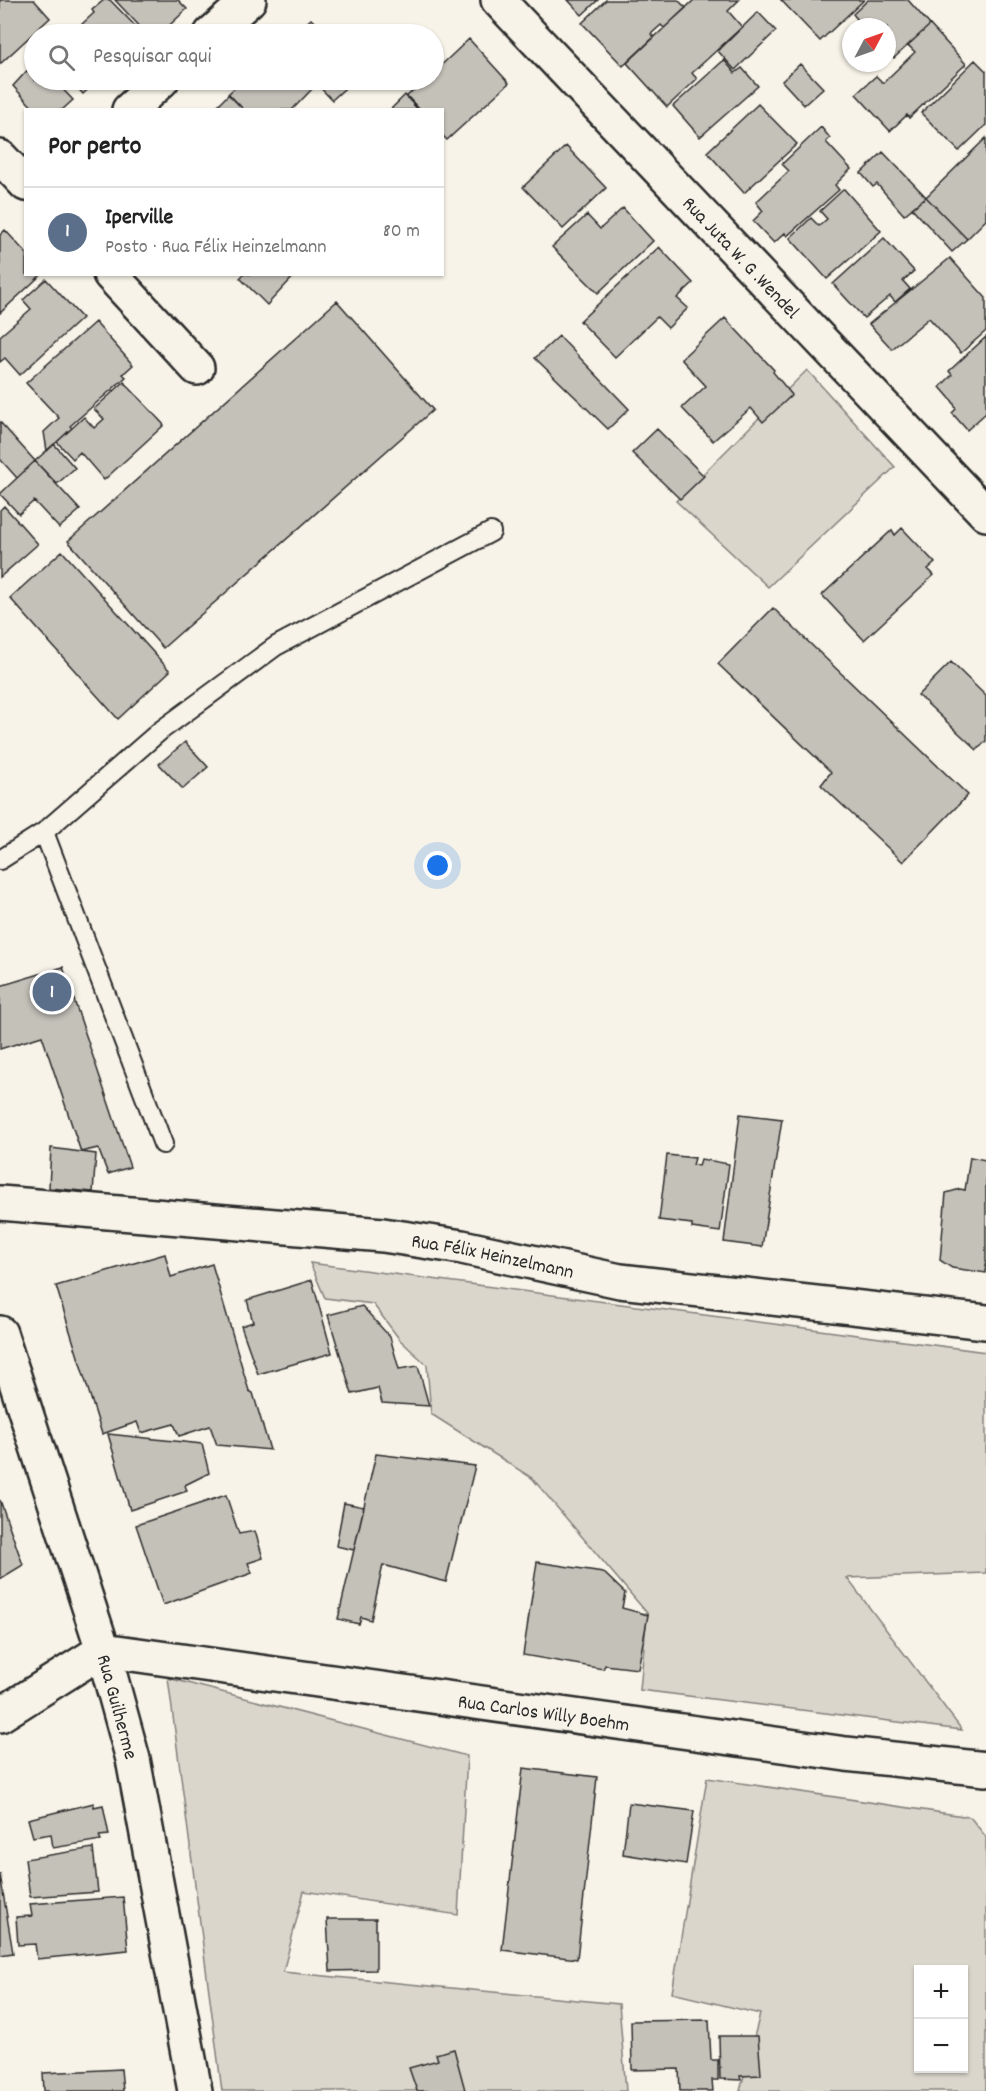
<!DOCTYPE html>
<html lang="pt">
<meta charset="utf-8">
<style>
:root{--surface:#fff;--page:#f2f2f2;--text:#222;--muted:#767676;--line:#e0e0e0;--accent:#2b2b2b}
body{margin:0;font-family:Dekko,sans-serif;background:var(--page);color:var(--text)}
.controls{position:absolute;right:18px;bottom:18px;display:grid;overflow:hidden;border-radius:0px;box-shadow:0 2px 4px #0004}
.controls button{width:54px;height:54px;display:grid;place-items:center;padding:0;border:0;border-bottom:2px solid var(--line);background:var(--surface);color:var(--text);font:30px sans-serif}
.compass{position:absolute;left:842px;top:18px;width:54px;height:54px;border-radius:50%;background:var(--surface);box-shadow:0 2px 4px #0004;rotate:49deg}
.you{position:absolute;left:438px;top:866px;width:21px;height:21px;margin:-15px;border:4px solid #fff;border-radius:50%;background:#1a73e8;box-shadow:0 0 0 9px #1a73e833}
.badge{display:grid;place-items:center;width:39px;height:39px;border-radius:50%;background:var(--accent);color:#fff;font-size:20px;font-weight:700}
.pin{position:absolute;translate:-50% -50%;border:3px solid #fff;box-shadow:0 2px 6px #0006}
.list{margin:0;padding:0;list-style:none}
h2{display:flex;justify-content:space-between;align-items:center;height:78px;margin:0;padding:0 24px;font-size:26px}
h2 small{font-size:20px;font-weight:400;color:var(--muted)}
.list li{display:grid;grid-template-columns:39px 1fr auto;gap:18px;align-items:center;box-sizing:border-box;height:90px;padding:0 24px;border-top:2px solid var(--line)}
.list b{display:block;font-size:22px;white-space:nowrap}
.list p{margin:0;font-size:20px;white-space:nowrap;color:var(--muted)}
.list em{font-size:20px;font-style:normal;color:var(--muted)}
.icon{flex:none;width:33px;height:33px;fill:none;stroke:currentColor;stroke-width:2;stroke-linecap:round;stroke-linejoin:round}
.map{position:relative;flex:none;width:986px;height:2091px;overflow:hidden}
.search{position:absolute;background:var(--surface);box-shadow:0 2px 4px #0004;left:24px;top:24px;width:420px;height:66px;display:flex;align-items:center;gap:15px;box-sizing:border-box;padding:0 21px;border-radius:33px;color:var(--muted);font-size:22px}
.panel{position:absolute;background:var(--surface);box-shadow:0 2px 4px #0004;left:24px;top:108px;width:420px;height:168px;border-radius:0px}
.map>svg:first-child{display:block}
.green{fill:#dad6cc;stroke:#82807c;stroke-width:1.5;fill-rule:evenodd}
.building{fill:#c4c1b9;stroke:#2b2b2b;stroke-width:1.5}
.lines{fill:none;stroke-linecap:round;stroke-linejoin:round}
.service-casing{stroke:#2b2b2b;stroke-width:22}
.minor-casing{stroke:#2b2b2b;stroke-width:38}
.secondary-casing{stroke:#2b2b2b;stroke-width:38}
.service{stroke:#f7f3e8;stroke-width:18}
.minor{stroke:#f7f3e8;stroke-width:33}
.secondary{stroke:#f7f3e8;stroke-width:33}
.labels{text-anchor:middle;stroke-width:4.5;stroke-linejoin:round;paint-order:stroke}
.street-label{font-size:20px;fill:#2b2b2b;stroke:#f7f3e8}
</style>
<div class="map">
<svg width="986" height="2091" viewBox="0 0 986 2091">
<rect width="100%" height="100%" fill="#f7f3e8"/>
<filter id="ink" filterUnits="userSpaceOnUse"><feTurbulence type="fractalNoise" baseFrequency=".0167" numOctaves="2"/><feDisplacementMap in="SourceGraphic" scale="12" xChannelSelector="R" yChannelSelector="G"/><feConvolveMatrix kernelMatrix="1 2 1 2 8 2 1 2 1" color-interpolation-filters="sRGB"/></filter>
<g filter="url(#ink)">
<path class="green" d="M807,370L895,467L768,587L676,501Z
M310,1263L986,1352V1573L847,1578L962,1730L640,1690L647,1613L532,1478L431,1414L427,1365L400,1340L373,1304L325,1298Z
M168,1678L467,1756L458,1915L304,1891L283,1972L619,2004L626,2091H222Z
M707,1778L970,1817L986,1837V2091H740L760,2014L672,1993ZM918,1970H964V2068H918Z"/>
<path class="building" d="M0,0H34L50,18L0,64Z
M104,0H110L143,34H92L82,24L94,13L92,10Z
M115,0H178L187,9L160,34H147Z
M568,0H598L582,15Z
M606,0H678L686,8L664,28L661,25L651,34L654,37L623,66L582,23Z
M694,0H739L728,11L742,27L692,73L697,79L667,107L627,63Z
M781,0H864L820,41Z
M868,0H908L930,25L894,58L887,51V27H858L861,24L853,14Z
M758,12L776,31L735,70L718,51Z
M311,19L326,34H294Z
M930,25L966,64L909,118L907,115L890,131L856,94L876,76L883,83L915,52L908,45Z
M73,28L79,34H66Z
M469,39L509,83L447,140L442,135V110H420L407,96L425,80H434V72Z
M724,60L735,73L742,68L758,86L700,137L673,106Z
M975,60L986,71V125L959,151L921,113Z
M34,63V80H54L73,100L62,110H35L13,86Z
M800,64L823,88L804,105L782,81Z
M70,80H98L83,94Z
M243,80H303L312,89L292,110H244L228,94Z
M313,80H354L332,100Z
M229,94L244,110H213Z
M405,95L418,110H390Z
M758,104L797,144L744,193L707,152Z
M821,127L830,138L826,142L851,169L835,185L839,190L787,236L785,233L774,243L753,221L763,211L756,202L789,171L782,164Z
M986,138V220L967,239L926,197Z
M566,146L606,188L563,229L523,187Z
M883,152L926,197L904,215L877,184L873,187L861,173Z
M844,189L881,231L827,279L790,238L811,218L819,226L827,219L820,211Z
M926,197L967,239L952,252L912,208Z
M623,208L653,241L598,293L552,247L587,215L600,229Z
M5,230L26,253V274H42L0,313V235Z
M884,238L914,271L903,281L910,289L895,302L890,296L864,318L833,284Z
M659,247L693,283L677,298L688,308L668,328L657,317L615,357L580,321Z
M950,258L986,298V331L961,353L929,318L892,349L869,324Z
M244,274H296L267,305L240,278Z
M46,279L82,318L20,375L5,358L0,362V336L31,309L23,300Z
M337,301L433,410L163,648L68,541Z
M725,318L774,370L773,372L792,395L763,422L751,408L713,441L682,408L706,386L681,359Z
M95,322L133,365L123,374L126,377L70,426L72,428L47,451L44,432L59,418L26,383Z
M559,336L629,409L608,429L535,358Z
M986,337V413L967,430L952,413L956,409L953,402L940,387L952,375L949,371Z
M124,382L164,425L104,480L80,452L73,459L57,442L84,417L94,428L104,419L94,409Z
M0,422L35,461L17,478L0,459Z
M657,429L704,476L680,499L632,453Z
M54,444L75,468L57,484L35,461Z
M35,461L80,510L59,528L34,501L19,514L0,494Z
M4,506L38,544L0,577V510Z
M902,528L935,563L928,569L934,575L864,640L822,595L892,530L895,535Z
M62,551L170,671L118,719L10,598Z
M773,608L968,795L903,862L821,785L831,772L718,664Z
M951,662L986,696V741L977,750L918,695Z
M185,742L208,767L183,789L159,764Z
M63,967L130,1167L108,1174L98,1148L81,1152L42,1036L0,1049V986Z
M740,1114L782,1119L762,1247L724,1242Z
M51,1148L96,1154L93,1192L49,1188Z
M667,1155L695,1158L693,1165L699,1166L701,1159L729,1164L720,1232L692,1228V1224L659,1220Z
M970,1157L986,1160V1273L952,1268L940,1260L946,1193L960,1189L965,1190Z
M165,1254L171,1277L212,1264L249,1391L253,1393L270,1450L217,1445L210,1426L179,1436L174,1424L141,1433L137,1422L102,1434L56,1286Z
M312,1280L332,1353L258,1374L241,1326L253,1322L247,1300Z
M362,1306L390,1337L399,1369L418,1366L429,1406L382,1403L378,1388L352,1394L328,1315Z
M108,1434L202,1444L209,1473L185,1485L187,1491L130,1510Z
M376,1454L475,1466L446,1582L383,1565L371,1620L361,1617L359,1624L338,1619Z
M226,1495L239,1534L255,1531L263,1558L248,1563L252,1573L163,1605L136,1525Z
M0,1500L23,1565L0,1579Z
M344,1503L364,1507L354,1550L336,1546Z
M537,1562L603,1572L625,1593L622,1608L648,1615L638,1669L605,1665L603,1669L523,1655Z
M523,1768L597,1777L577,1959L502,1950Z
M94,1803V1807L103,1805L109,1835L99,1836L101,1840L53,1848L51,1834L33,1837L28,1819Z
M629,1803L694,1811L686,1864L623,1854Z
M93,1848L98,1892L30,1897L25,1859Z
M0,1874L13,1953L0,1955Z
M123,1897L128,1950L37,1959L35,1944L18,1945L16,1917L32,1916L30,1904Z
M327,1919H376V1970L330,1971Z
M709,2020L711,2060H718V2080H712L713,2091H680L679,2069L632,2070L631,2021Z
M719,2036H758L761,2075L740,2076L741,2080L720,2079Z
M454,2049L465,2090L417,2091L409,2068L438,2060L436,2054Z
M121,2069L123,2091H44L43,2073Z"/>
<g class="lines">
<g class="service-casing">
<path id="service" d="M44,832L163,1144
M0,860L44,832L160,731L276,646L491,532"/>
</g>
<g class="minor-casing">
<g id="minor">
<path id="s1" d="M498,0L986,514"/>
<path d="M211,34L249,0"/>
<path d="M129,110L162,80"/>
<path d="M0,157L26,184"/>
<path d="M110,274L197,368"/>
<path id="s2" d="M0,1203L383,1235L462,1247L620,1281L986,1322"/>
<path id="s3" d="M0,1715L103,1650L846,1754L986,1769"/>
</g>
</g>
<g class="secondary-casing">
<g id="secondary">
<path id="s4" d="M0,1333L103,1650L133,1759L195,2091"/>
</g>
</g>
<use href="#service" class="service"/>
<use href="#minor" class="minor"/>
<use href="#secondary" class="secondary"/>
</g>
</g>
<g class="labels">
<g class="street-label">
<text dy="7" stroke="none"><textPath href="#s1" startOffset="354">Rua Juta W. G .Wendel</textPath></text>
<text dy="7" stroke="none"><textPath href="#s2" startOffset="496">Rua Félix Heinzelmann</textPath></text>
<text dy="7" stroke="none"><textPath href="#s4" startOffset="392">Rua Guilherme</textPath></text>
<text dy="7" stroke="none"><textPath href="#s3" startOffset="567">Rua Carlos Willy Boehm</textPath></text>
</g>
</g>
</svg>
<div class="controls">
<button>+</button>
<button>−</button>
</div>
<svg class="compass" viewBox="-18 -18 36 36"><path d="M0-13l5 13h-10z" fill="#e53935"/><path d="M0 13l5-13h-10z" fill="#767676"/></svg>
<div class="you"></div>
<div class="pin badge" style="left:52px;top:992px;background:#5c6f8a">1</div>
<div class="search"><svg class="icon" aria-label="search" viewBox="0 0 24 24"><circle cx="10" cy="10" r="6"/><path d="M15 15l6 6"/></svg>Pesquisar aqui</div>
<section class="panel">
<h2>Por perto<small></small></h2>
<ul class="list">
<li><span class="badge" style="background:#5c6f8a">1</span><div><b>Iperville</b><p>Posto · Rua Félix Heinzelmann</p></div><em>80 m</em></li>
</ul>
</section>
</div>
